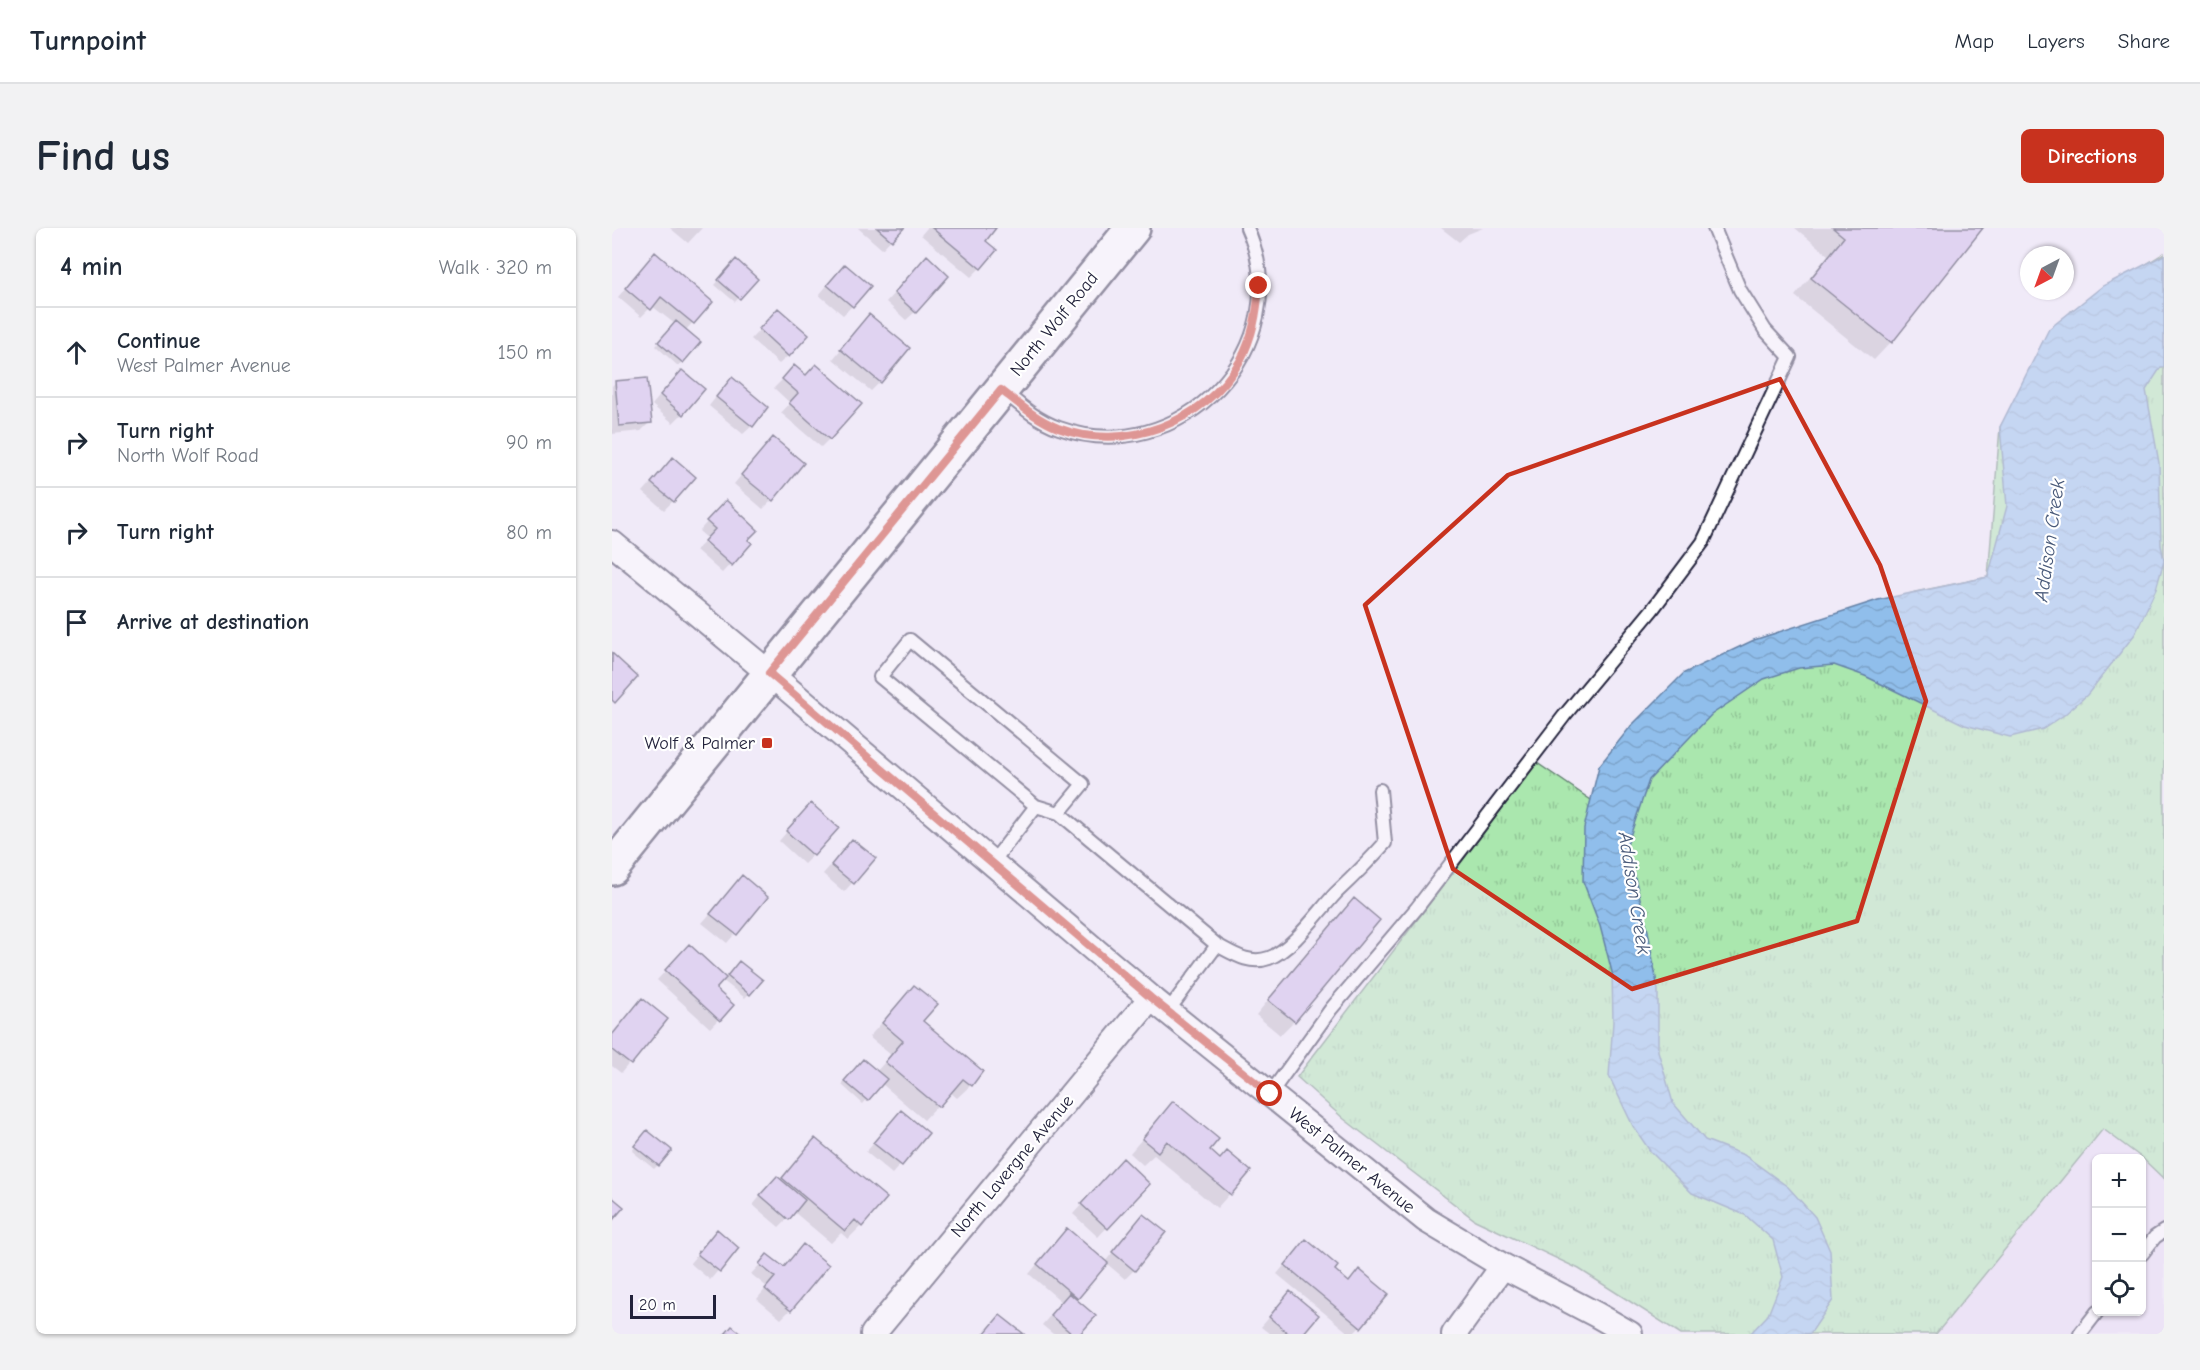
<!DOCTYPE html>
<meta charset="utf-8">
<style>
:root{--surface:#fff;--page:#f2f2f3;--text:#1f2937;--muted:#747a83;--line:#e0e1e3;--accent:#c8321e}
body{margin:0;font-family:"Comic Neue",sans-serif;background:var(--page);color:var(--text)}
.controls{position:absolute;right:18px;bottom:18px;display:grid;overflow:hidden;border-radius:9px;box-shadow:0 2px 4px #0004}
.controls button{width:54px;height:54px;display:grid;place-items:center;padding:0;border:0;border-bottom:2px solid var(--line);background:var(--surface);color:var(--text);font:30px sans-serif}
.compass{position:absolute;left:1408px;top:18px;width:54px;height:54px;border-radius:50%;background:var(--surface);box-shadow:0 2px 4px #0004;rotate:221deg}
.scale{position:absolute;left:18px;bottom:15px;width:86px;box-sizing:border-box;padding-left:6px;border:3px solid #22223b;border-top:0;font-size:16px;line-height:21px;white-space:nowrap;color:#22223b;-webkit-text-stroke:4px #fff;paint-order:stroke}
.stop{position:absolute;width:18px;height:18px;margin:-14px;border:4px solid #c8321e;border-radius:50%;background:#fff}
.stop.end{background:#c8321e;border-color:#fff;box-shadow:0 2px 6px #0008}
.list{margin:0;padding:0;list-style:none}
h2{display:flex;justify-content:space-between;align-items:center;height:78px;margin:0;padding:0 24px;font-size:26px}
h2 small{font-size:20px;font-weight:400;color:var(--muted)}
.list li{display:grid;grid-template-columns:39px 1fr auto;gap:18px;align-items:center;box-sizing:border-box;height:90px;padding:0 24px;border-top:2px solid var(--line)}
.list b{display:block;font-size:22px;white-space:nowrap}
.list p{margin:0;font-size:20px;white-space:nowrap;color:var(--muted)}
.list em{font-size:20px;font-style:normal;color:var(--muted)}
.icon{flex:none;width:33px;height:33px;fill:none;stroke:currentColor;stroke-width:2;stroke-linecap:round;stroke-linejoin:round}
.map{position:relative;flex:none;width:1552px;height:1106px;overflow:hidden;border-radius:9px}
header{display:flex;align-items:center;gap:36px;box-sizing:border-box;height:84px;padding:0 30px;background:var(--surface);border-bottom:2px solid var(--line)}
header strong{font-size:28px}
nav{display:flex;gap:33px;margin-inline-start:auto;font-size:21px}
.intro{display:flex;align-items:center;justify-content:space-between;box-sizing:border-box;height:144px;padding:0 36px}
h1{margin:0;font-size:42px}
.button{padding:15px 27px;border-radius:9px;background:var(--accent);color:#fff;font-size:21px;font-weight:700}
main{display:flex;gap:36px;padding:0 36px}
aside{flex:1;background:var(--surface);border-radius:9px;box-shadow:0 2px 4px #0004}
.map>svg:first-child{display:block}
.built{fill:#e6dbf3}
.park{fill:url(#park-tufts);stroke:#668474;stroke-width:1.5}
.water{fill:url(#water-waves);stroke:#6480a5;stroke-width:1.5}
.shadow{fill:#0003}
.building{fill:#cdb8e8;stroke:#22223b;stroke-width:1.5}
.lines{fill:none;stroke-linecap:round;stroke-linejoin:round}
.service-casing{stroke:#22223b;stroke-width:16}
.minor-casing{stroke:#22223b;stroke-width:28}
.secondary-casing{stroke:#22223b;stroke-width:38}
.service{stroke:#fff;stroke-width:12}
.minor{stroke:#fff;stroke-width:24}
.secondary{stroke:#fff;stroke-width:33}
.route{stroke:#c8321e;stroke-width:8}
.marked{fill:none;stroke:#c8321e;stroke-width:4.5;stroke-linejoin:round}
.poi-dot{fill:#c8321e;stroke:#fff;stroke-width:2}
.labels{text-anchor:middle;stroke-width:4.5;stroke-linejoin:round;paint-order:stroke}
.street-label{font-size:18px;fill:#22223b;stroke:#fff}
.poi-label{font-size:18px;fill:#22223b;stroke:#fff;text-anchor:end}
.water-label{font-size:20px;font-style:italic;fill:#485979;stroke:#fff}
</style>
<header>
<strong>Turnpoint</strong>
<nav><a>Map</a><a>Layers</a><a>Share</a></nav>
</header>
<div class="intro"><h1>Find us</h1><a class="button">Directions</a></div>
<main>
<aside>
<h2>4 min<small>Walk · 320 m</small></h2>
<ul class="list">
<li><svg class="icon" aria-label="ahead" viewBox="0 0 24 24"><path d="M12 20V5M6 11l6-6 6 6"/></svg><div><b>Continue</b><p>West Palmer Avenue</p></div><em>150 m</em></li>
<li><svg class="icon" aria-label="right" viewBox="0 0 24 24"><path d="M7 20v-9h11M14 6l5 5-5 5"/></svg><div><b>Turn right</b><p>North Wolf Road</p></div><em>90 m</em></li>
<li><svg class="icon" aria-label="right" viewBox="0 0 24 24"><path d="M7 20v-9h11M14 6l5 5-5 5"/></svg><div><b>Turn right</b></div><em>80 m</em></li>
<li><svg class="icon" aria-label="arrive" viewBox="0 0 24 24"><path d="M6 21V4h12l-3 4 3 4H6"/></svg><div><b>Arrive at destination</b></div></li>
</ul>
</aside>
<div class="map">
<svg width="1552" height="1106" viewBox="0 0 1552 1106">
<defs>
<pattern id="park-tufts" width="24" height="20" patternUnits="userSpaceOnUse" patternTransform="scale(1.5)"><rect width="24" height="20" fill="#aae7ae"/><path d="M3 7l-1-3M5 7V3M7 7l1-3M15 17l-1-3M17 17v-4M19 17l1-3" fill="none" stroke="#92c697"/></pattern>
<pattern id="water-waves" width="16" height="10" patternUnits="userSpaceOnUse" patternTransform="scale(1.5)"><rect width="16" height="10" fill="#90beeb"/><path d="M0 5q4-4 8 0t8 0" fill="none" stroke="#7ca3ca"/></pattern>
</defs>
<rect width="100%" height="100%" fill="#f0eaf8"/>
<filter id="ink" filterUnits="userSpaceOnUse"><feTurbulence type="fractalNoise" baseFrequency=".0167" numOctaves="2"/><feDisplacementMap in="SourceGraphic" scale="12" xChannelSelector="R" yChannelSelector="G"/><feConvolveMatrix kernelMatrix="1 2 1 2 8 2 1 2 1" color-interpolation-filters="sRGB"/></filter>
<g filter="url(#ink)">
<path class="built" d="M1492,901L1527,930H1484V1084H1530V932L1552,951V1106H1324Z"/>
<path class="park" d="M1552,25V951L1530,930L1491,901L1324,1106H1069L967,1041L863,992L732,891L685,849L925,535L979,572L1019,498L1118,424L1303,364L1376,349L1388,199L1459,83Z"/>
<path class="water" d="M1552,27V139H1549L1534,162L1547,235L1549,317L1552,333L1544,361L1523,406L1475,467L1452,487L1431,501L1398,509L1353,497L1253,448L1222,437L1187,440L1152,451L1099,487L1037,552L1015,617L1036,703L1046,762V823L1061,875L1093,912L1132,927L1176,959L1203,989L1218,1023L1221,1072L1198,1106H1138L1156,1087L1171,1049L1161,1012L1133,987L1080,965L1038,923L1021,898L997,848L1001,794L1000,744L988,698L971,653L972,600L987,538L1019,498L1072,445L1142,412L1266,372L1376,349L1395,278L1388,199L1437,101L1491,58Z"/>
<path class="shadow" d="M58,0H90L76,15Z
M246,0H290L270,21Z
M315,0H383L372,13L368,40L359,49L309,7Z
M829,0H871L856,6L847,14Z
M1183,0H1369L1279,114L1262,132L1183,68L1216,27Z
M124,33L144,51L123,74L103,57Z
M35,35L99,74L73,103L70,134L66,138L44,118L63,96L40,78L29,89L6,69Z
M306,38L303,84L294,92L274,74Z
M224,47L240,78L231,87L207,67Z
M158,91L176,128L167,136L139,111Z
M249,97L268,154L259,163L221,131Z
M183,139L217,211L209,219L169,185L178,175L162,160Z
M61,152L70,186L61,195L40,177Z
M4,154L38,194L29,203L0,206V158Z
M111,160L140,198L131,206L97,178Z
M152,220L160,272L151,281L122,256Z
M52,240L61,273L52,282L31,264Z
M105,283L138,315L110,345L84,322L96,311L87,303Z
M190,586L201,627L192,636L167,613Z
M232,622L262,630L232,664L211,646Z
M130,649L154,669L115,715L90,695Z
M742,672L766,692L682,793L668,807L644,787L728,685Z
M77,718L113,751L123,739L149,752L133,770L110,752L102,761L120,777L98,800L45,752Z
M302,759L309,793L359,857L345,870L338,864L312,892L269,855L251,876L230,857L247,837L264,844L279,827L257,809Z
M54,791L9,845L0,838V807Z
M561,875L596,922L607,932L637,944L605,980L542,927L531,937L518,925Z
M289,884L315,906L280,946L254,924Z
M31,908L46,937L42,941L20,923Z
M190,926L249,998L236,1011L229,1005L219,1015L182,984L167,999L141,977L156,959L168,952Z
M502,941L536,956L486,1009L461,986Z
M523,996L522,1042L513,1051L494,1035L463,1072L466,1106H441L430,1097L450,1074L417,1046L446,1011L493,1034Z
M105,1003L125,1020L98,1052L78,1035Z
M191,1018L178,1082L169,1091L145,1071L155,1059L139,1046L156,1028L171,1040Z
M685,1022L721,1042L736,1055L747,1043L748,1099L741,1106H738L665,1046Z
M678,1065L689,1106H658L649,1099Z"/>
<path class="building" d="M265,0H292L280,13Z
M320,0H384L374,13L385,22L369,41Z
M1221,0H1371L1280,115L1199,50L1232,9Z
M43,24L101,74L82,96L49,69L39,82L13,60Z
M315,27L337,48L304,85L282,65Z
M124,31L146,51L128,71L106,52Z
M233,36L259,58L241,79L215,57Z
M166,80L197,107L177,129L147,101Z
M257,86L298,120L269,155L228,121Z
M64,93L89,114L71,135L46,114Z
M204,136L250,176L218,212L177,175L186,165L170,151L182,137L194,147Z
M70,142L93,161L71,187L48,167Z
M120,149L156,179L141,199L104,169Z
M35,150L40,195L7,198L3,153Z
M161,209L192,235L161,273L129,247Z
M61,229L84,249L62,274L39,255Z
M114,272L146,302L136,312L140,315L120,338L92,313L103,301L94,293Z
M0,425L26,449L3,475L0,472Z
M199,575L227,600L202,628L174,603Z
M240,611L264,630L242,656L219,637Z
M130,647L156,669L125,707L98,686Z
M742,670L768,692L683,794L656,772Z
M77,716L114,750L104,761L122,777L108,793L53,742Z
M127,733L151,752L138,767L115,748Z
M302,757L326,776L311,793L371,843L360,858L351,851L327,879L273,834L291,813L270,795Z
M30,770L56,791L19,837L0,822V807Z
M251,831L275,851L256,873L232,853Z
M561,873L607,911L598,922L608,931L615,923L639,943L619,967L555,913L546,924L530,911Z
M289,882L317,905L290,938L261,915Z
M35,902L60,922L47,938L22,918Z
M203,910L275,970L250,999L243,992L233,1003L170,950Z
M511,930L538,956L496,1001L469,976Z
M165,948L193,972L177,992L148,967Z
M0,969L12,979L0,993Z
M531,986L554,1004L523,1043L500,1024Z
M455,1000L496,1035L466,1071L425,1036Z
M105,1001L127,1020L108,1044L85,1026Z
M694,1011L726,1038L723,1042L737,1054L747,1041L777,1066L749,1100L673,1037Z
M191,1016L217,1037L179,1083L153,1061L163,1049L147,1036L155,1026L172,1039Z
M678,1063L707,1087L691,1106H677L657,1089Z
M457,1065L484,1088L468,1106H460L438,1087Z
M388,1087L412,1106H372Z
M120,1098L130,1106H113Z"/>
<g class="lines">
<g class="service-casing">
<path id="service" d="M390,162C408,177 424,192 447,200C567,243 689,119 635,0
M447,585L471,556L298,412L268,449L424,578L447,585L605,717L556,783
M380,635L424,578
M605,717C622,726 638,737 657,730C681,721 706,684 724,665C741,649 757,633 773,615L768,562
M658,866L719,781L804,681L952,488L1040,382L1091,314L1178,129L1153,102L1128,62L1102,0
M1530,1026L1543,1009L1552,1003
M1468,1106L1485,1084"/>
</g>
<g class="minor-casing">
<path id="minor" d="M0,315L157,445L539,770L814,992L891,1038L985,1087L1018,1106
M261,1106L539,770
M842,1106L891,1038"/>
</g>
<g class="secondary-casing">
<path id="secondary" d="M0,640L521,0"/>
</g>
<use href="#service" class="service"/>
<use href="#minor" class="minor"/>
<use href="#secondary" class="secondary"/>
</g>
</g>
<g class="lines" filter="url(#ink)">
<path class="route" d="M647,58C645,85 641,109 628,133C593,195 512,225 446,200C424,191 407,176 389,162L157,445L539,770L658,866"/>
</g>
<path d="M0 0H1552V1106H0ZM1168,151L1268,337L1314,473L1245,693L1020,761L841,641L753,377L896,247Z" fill="#f0eaf8" fill-opacity=".55" fill-rule="evenodd"/>
<path class="marked" d="M1168,151L1268,337L1314,473L1245,693L1020,761L841,641L753,377L896,247Z"/>
<rect class="poi-dot" x="149" y="509" width="12" height="12" rx="3"/>
<g class="labels">
<g class="street-label">
<text transform="translate(442 96) rotate(-51)" y="6">North Wolf Road</text>
<text transform="translate(740 932) rotate(39)" y="6">West Palmer Avenue</text>
<text transform="translate(400 938) rotate(-50)" y="6">North Lavergne Avenue</text>
</g>
<g class="poi-label">
<text x="143" y="521">Wolf &amp; Palmer</text>
</g>
<g class="water-label">
<text transform="translate(1437 312) rotate(-82)" y="7">Addison Creek</text>
<text transform="translate(1023 665) rotate(81)" y="7">Addison Creek</text>
</g>
</g>
</svg>
<div class="controls">
<button>+</button>
<button>−</button>
<button><svg class="icon" aria-label="locate" viewBox="0 0 24 24"><circle cx="12" cy="12" r="6"/><path d="M12 2v4M12 18v4M2 12h4M18 12h4"/></svg></button>
</div>
<svg class="compass" viewBox="-18 -18 36 36"><path d="M0-13l5 13h-10z" fill="#e53935"/><path d="M0 13l5-13h-10z" fill="#747a83"/></svg>
<div class="scale">20 m</div>
<div class="stop" style="left:658px;top:866px"></div>
<div class="stop end" style="left:647px;top:58px"></div>
</div>
</main>
